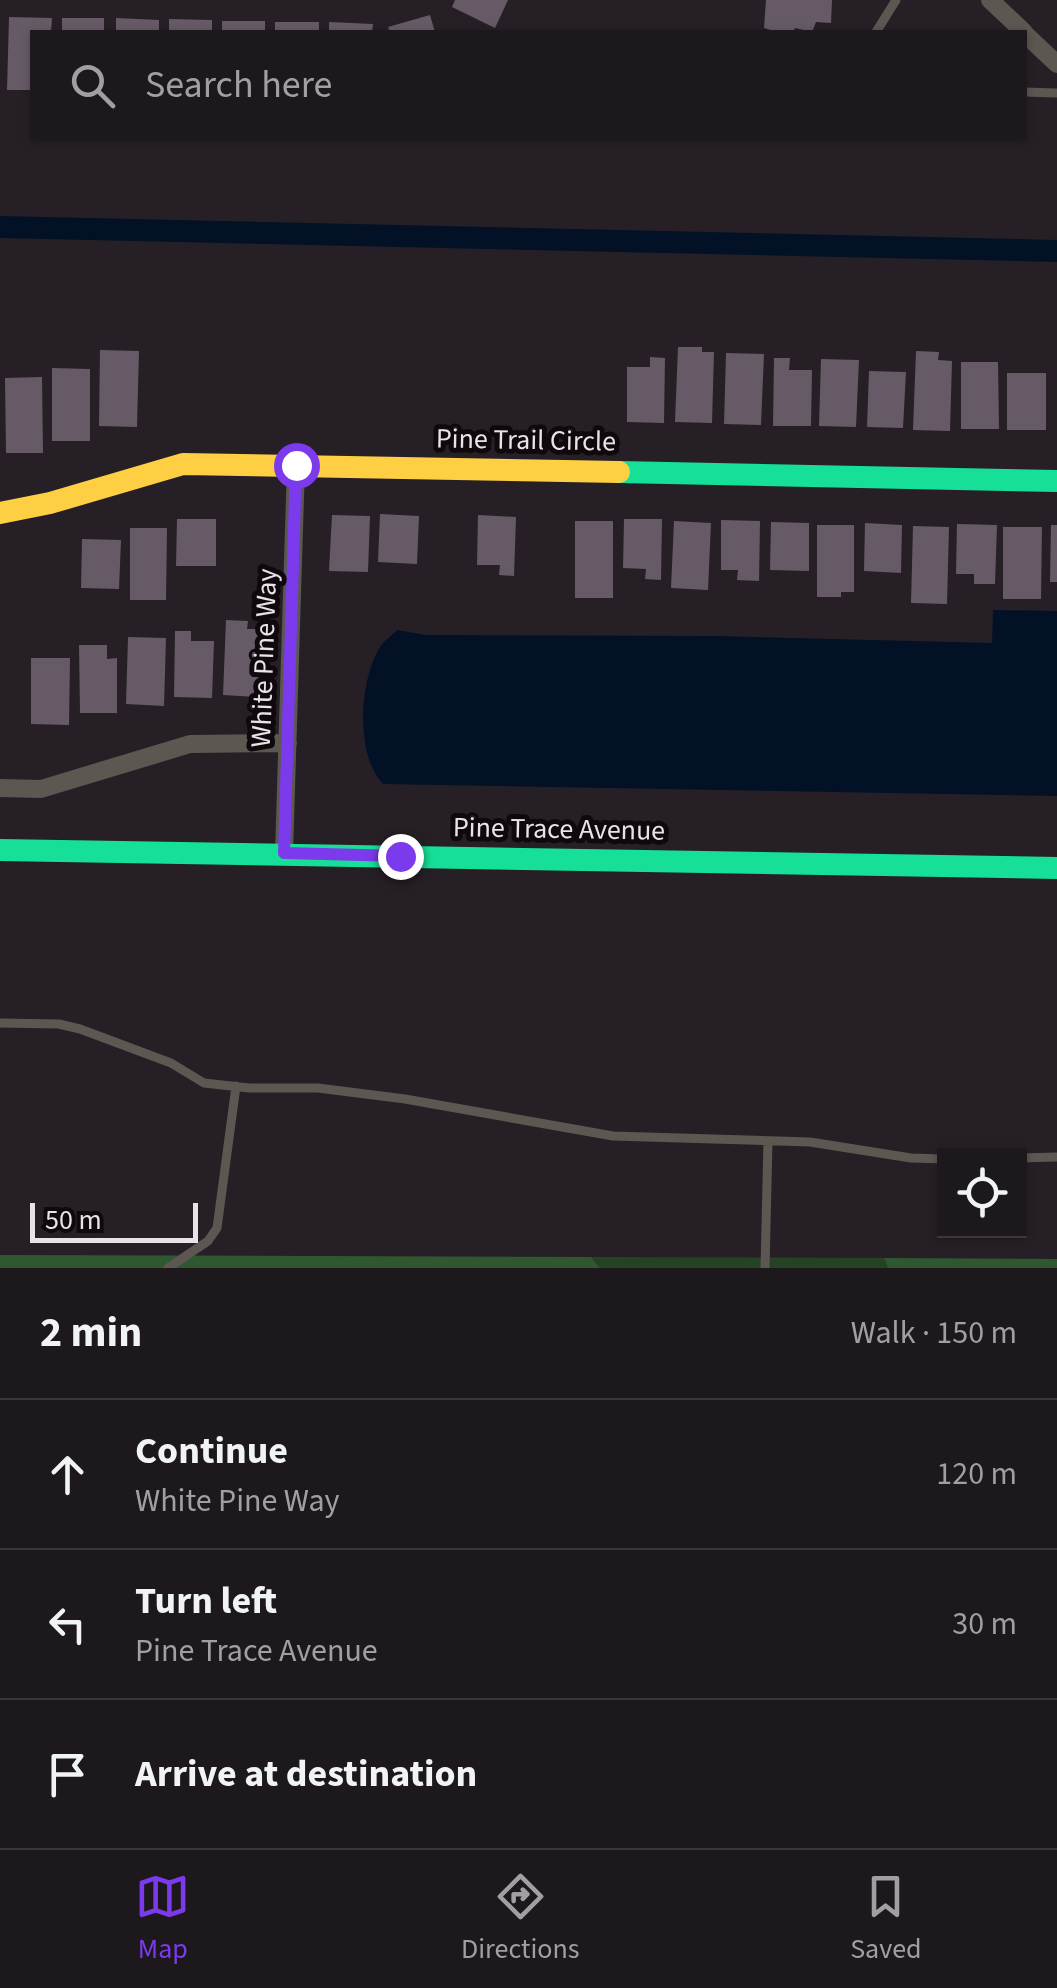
<!DOCTYPE html>
<meta charset="utf-8">
<style>
:root{--surface:#1c181c;--page:#252125;--text:#f1f3f6;--muted:#a0a0a3;--line:#3a373b;--accent:#7c3aed}
body{margin:0;font-family:"Source Sans 3",sans-serif;background:var(--page);color:var(--text)}
.controls{position:absolute;right:30px;bottom:30px;display:grid;overflow:hidden;border-radius:0px;box-shadow:0 2px 8px #0004}
.controls button{width:90px;height:90px;display:grid;place-items:center;padding:0;border:0;border-bottom:2px solid var(--line);background:var(--surface);color:var(--text);font:50px sans-serif}
.scale{position:absolute;left:30px;bottom:25px;width:168px;box-sizing:border-box;padding-left:10px;border:5px solid #eae2e9;border-top:0;font-size:28px;line-height:35px;white-space:nowrap;color:#eae2e9;-webkit-text-stroke:8px #0f090e;paint-order:stroke}
.stop{position:absolute;width:30px;height:30px;margin:-22px;border:8px solid #7c3aed;border-radius:50%;background:#fff}
.stop.end{background:#7c3aed;border-color:#fff;box-shadow:0 2px 10px #0008}
.list{margin:0;padding:0;list-style:none}
h2{display:flex;justify-content:space-between;align-items:center;height:130px;margin:0;padding:0 40px;font-size:42px}
h2 small{font-size:32px;font-weight:400;color:var(--muted)}
.list li{display:grid;grid-template-columns:65px 1fr auto;gap:30px;align-items:center;box-sizing:border-box;height:150px;padding:0 40px;border-top:2px solid var(--line)}
.list b{display:block;font-size:38px;white-space:nowrap}
.list p{margin:0;font-size:32px;white-space:nowrap;color:var(--muted)}
.list em{font-size:32px;font-style:normal;color:var(--muted)}
.icon{flex:none;width:55px;height:55px;fill:none;stroke:currentColor;stroke-width:2;stroke-linecap:round;stroke-linejoin:round}
.map{position:relative;flex:none;width:1057px;height:1268px;overflow:hidden}
.search{position:absolute;background:var(--surface);box-shadow:0 2px 8px #0004;left:30px;right:30px;top:30px;height:110px;display:flex;align-items:center;gap:25px;box-sizing:border-box;padding:0 35px;border-radius:0px;color:var(--muted);font-size:38px}
.sheet{height:580px;background:var(--surface)}
nav{display:flex;justify-content:space-around;align-items:center;box-sizing:border-box;height:140px;border-top:2px solid var(--line);background:var(--surface);font-size:28px;color:var(--muted)}
nav a{display:grid;justify-items:center;gap:5px}
nav .on{color:var(--accent)}
.map>svg:first-child{display:block}
.green{fill:#254225}
.forest{fill:#305830}
.water{fill:#031127}
.lines{fill:none;stroke-linecap:round;stroke-linejoin:round}
.canal{stroke:#031127;stroke-width:22}
.building{fill:#665a66}
.lane{stroke:#5c5751;stroke-width:9}
.street{stroke:#5c5751;stroke-width:18}
.fast{stroke:#16e098;stroke-width:22}
.slow{stroke:#ffcf43;stroke-width:22}
.route{stroke:#7c3aed;stroke-width:12}
.labels{text-anchor:middle;stroke-width:10;stroke-linejoin:round;paint-order:stroke}
.street-label{font-size:28px;fill:#eae2e9;stroke:#0f090e}
</style>
<div class="map">
<svg width="1057" height="1268" viewBox="0 0 1057 1268">
<rect width="100%" height="100%" fill="#262026"/>
<path class="green" d="M591,1257L884,1258L888,1268H600Z"/>
<path class="forest" d="M0,1255L591,1257L600,1268H0Z
M884,1258L1057,1259V1268H888Z"/>
<path class="water" d="M993,610L1057,611V796L383,784C355,755 359,681 380,647C384,641 392,635 397,630L426,635L717,636L992,643Z"/>
<g class="lines">
<path class="canal" d="M0,227L1057,251"/>
</g>
<path class="building" d="M455,0H508L495,28L452,7Z
M766,0H832L831,23L816,22L812,32L795,28L793,32H777L764,28Z
M430,15L435,32H390L388,27Z
M9,17L52,18L51,32H32V90H7Z
M62,18H104V32H62Z
M116,18L159,20V32H116Z
M169,19L212,20V32H169Z
M222,21H265V32H222Z
M275,22H319V32H275Z
M329,22L373,24L372,32H329Z
M678,347H702V352H714L712,423L675,422Z
M100,350L139,351L137,427L99,426Z
M916,351L939,352L938,360L952,361L950,431L913,430Z
M726,353L764,354L761,425L724,424Z
M650,357L665,358L664,423L627,422V367H650Z
M774,358H790L789,370H812L811,426H773Z
M821,359L859,360L856,427L819,426Z
M961,362H998L999,429H961Z
M52,368L90,369V441H52Z
M869,371L906,372L903,428L867,427Z
M1007,373H1046V430H1007Z
M42,377L43,453H6L5,378Z
M380,514L419,516L417,564L378,562Z
M332,515L370,516L368,572L329,571Z
M478,515L516,517L514,576L499,575L500,565H477Z
M177,519H216V566H176Z
M624,519H662L661,580L645,579L646,569L623,568Z
M721,520L760,521L759,581L737,580L738,570H721Z
M575,521H613V598H575Z
M674,521L711,523L708,590L671,588Z
M771,522L809,523V571L770,570Z
M865,523L902,525L901,573L864,571Z
M957,524L997,525L995,584H974V574H956Z
M817,525H854V592H841V597H817Z
M1051,525H1057V582H1050Z
M913,526L949,527L947,604L911,603Z
M1003,527H1042L1041,599H1003Z
M130,528H167L166,600H130Z
M82,539L121,540L119,589L81,588Z
M226,620L248,621L247,629H261L258,697L223,695Z
M175,631H191V641H214L212,698L174,697Z
M128,637L166,638L164,706L126,704Z
M79,645H107V659L117,658V713H80Z
M31,658H70L69,725L31,724Z"/>
<g class="lines">
<path class="lane" d="M876,32L896,0
M1024,92L1057,93
M0,1023L59,1024L80,1029L171,1063L204,1083L249,1088H318L405,1099L613,1136L810,1142L911,1158L944,1159
M1020,1158L1057,1157
M168,1268L208,1241L217,1228L236,1086
M765,1268L768,1141"/>
<path class="street" d="M990,0L1024,32
M1024,33L1057,64
M0,788L41,789L190,744L288,743
M284,853L296,465"/>
<path class="fast" d="M619,472L1057,481
M0,850L1057,868"/>
<path class="slow" d="M0,513L50,503L183,464L619,472"/>
</g>
<g class="lines">
<path class="route" d="M296,465L284,853L400,856"/>
</g>
<g class="labels">
<g class="street-label">
<text transform="translate(526 439) rotate(1)" y="10">Pine Trail Circle</text>
<text transform="translate(263 658) rotate(-88)" y="10">White Pine Way</text>
<text transform="translate(559 828) rotate(1)" y="10">Pine Trace Avenue</text>
</g>
</g>
</svg>
<div class="controls">
<button><svg class="icon" aria-label="locate" viewBox="0 0 24 24"><circle cx="12" cy="12" r="6"/><path d="M12 2v4M12 18v4M2 12h4M18 12h4"/></svg></button>
</div>
<div class="scale">50 m</div>
<div class="stop" style="left:296px;top:465px"></div>
<div class="stop end" style="left:400px;top:856px"></div>
<div class="search"><svg class="icon" aria-label="search" viewBox="0 0 24 24"><circle cx="10" cy="10" r="6"/><path d="M15 15l6 6"/></svg>Search here</div>
</div>
<section class="sheet">
<h2>2 min<small>Walk · 150 m</small></h2>
<ul class="list">
<li><svg class="icon" aria-label="ahead" viewBox="0 0 24 24"><path d="M12 20V5M6 11l6-6 6 6"/></svg><div><b>Continue</b><p>White Pine Way</p></div><em>120 m</em></li>
<li><svg class="icon" aria-label="left" viewBox="0 0 24 24"><path d="M17 20v-9H6M10 6l-5 5 5 5"/></svg><div><b>Turn left</b><p>Pine Trace Avenue</p></div><em>30 m</em></li>
<li><svg class="icon" aria-label="arrive" viewBox="0 0 24 24"><path d="M6 21V4h12l-3 4 3 4H6"/></svg><div><b>Arrive at destination</b></div></li>
</ul>
</section>
<nav>
<a class="on"><svg class="icon" aria-label="map" viewBox="0 0 24 24"><path d="M3 6l6-2 6 2 6-2v14l-6 2-6-2-6 2zM9 4v14M15 6v14"/></svg>Map</a>
<a><svg class="icon" aria-label="directions" viewBox="0 0 24 24"><path d="M12 3l9 9-9 9-9-9zM9 14v-3h6M13 9l2 2-2 2"/></svg>Directions</a>
<a><svg class="icon" aria-label="saved" viewBox="0 0 24 24"><path d="M7 4h10v16l-5-4-5 4z"/></svg>Saved</a>
</nav>
